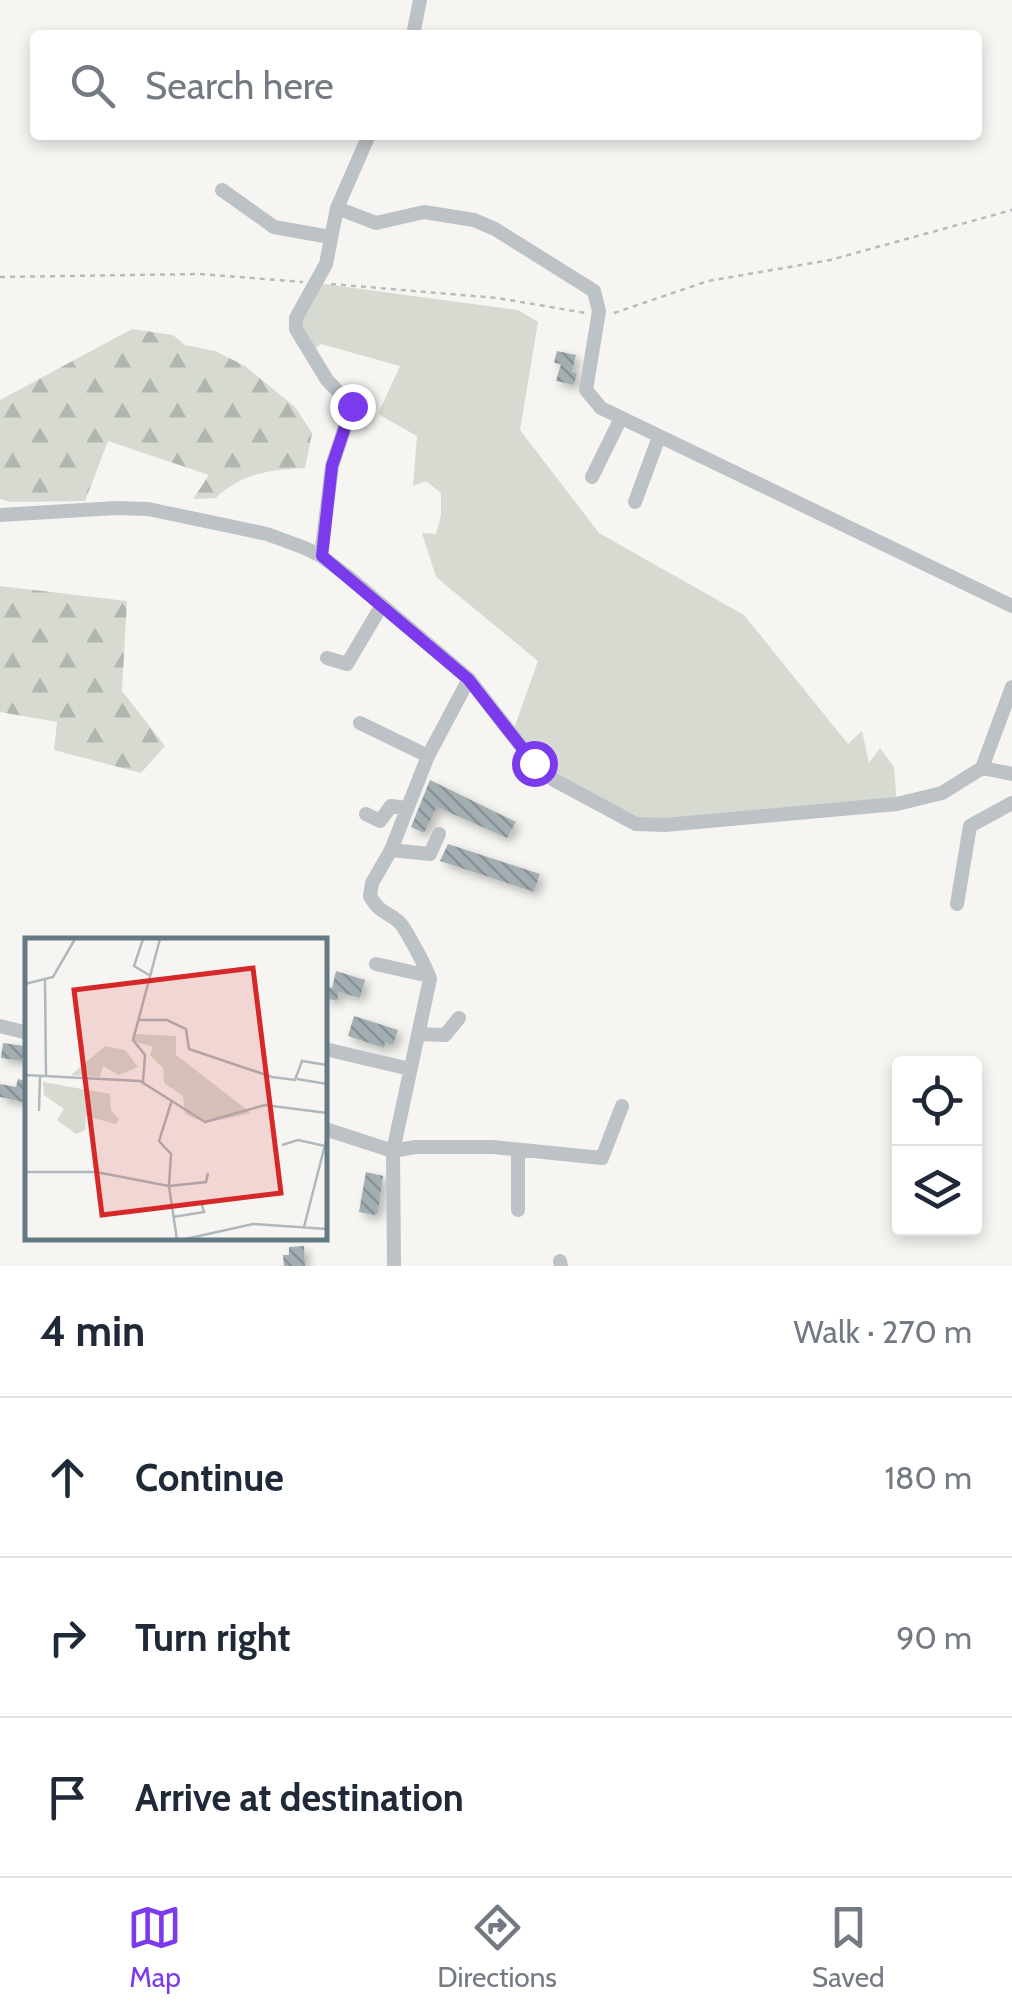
<!DOCTYPE html>
<meta charset="utf-8">
<style>
:root{--surface:#fff;--page:#f2f2f3;--text:#1f2937;--muted:#747a83;--line:#e0e1e3;--accent:#7c3aed}
body{margin:0;font-family:Cabin,sans-serif;background:var(--page);color:var(--text)}
.controls{position:absolute;right:30px;bottom:30px;display:grid;overflow:hidden;border-radius:10px;box-shadow:0 5px 15px #0003}
.controls button{width:90px;height:90px;display:grid;place-items:center;padding:0;border:0;border-bottom:2px solid var(--line);background:var(--surface);color:var(--text);font:50px sans-serif}
.stop{position:absolute;width:30px;height:30px;margin:-22px;border:8px solid #7c3aed;border-radius:50%;background:#fff}
.stop.end{background:#7c3aed;border-color:#fff;box-shadow:0 2px 10px #0008}
.list{margin:0;padding:0;list-style:none}
h2{display:flex;justify-content:space-between;align-items:center;height:130px;margin:0;padding:0 40px;font-size:42px}
h2 small{font-size:32px;font-weight:400;color:var(--muted)}
.list li{display:grid;grid-template-columns:65px 1fr auto;gap:30px;align-items:center;box-sizing:border-box;height:160px;padding:0 40px;border-top:2px solid var(--line)}
.list b{display:block;font-size:38px;white-space:nowrap}
.list em{font-size:32px;font-style:normal;color:var(--muted)}
.icon{flex:none;width:55px;height:55px;fill:none;stroke:currentColor;stroke-width:2;stroke-linecap:round;stroke-linejoin:round}
.map{position:relative;flex:none;width:1012px;height:1266px;overflow:hidden}
.search{position:absolute;background:var(--surface);box-shadow:0 5px 15px #0003;left:30px;right:30px;top:30px;height:110px;display:flex;align-items:center;gap:25px;box-sizing:border-box;padding:0 35px;border-radius:10px;color:var(--muted);font-size:38px}
.sheet{height:610px;background:var(--surface)}
nav{display:flex;justify-content:space-around;align-items:center;box-sizing:border-box;height:140px;border-top:2px solid var(--line);background:var(--surface);font-size:28px;color:var(--muted)}
nav a{display:grid;justify-items:center;gap:5px}
nav .on{color:var(--accent)}
.map>svg:first-child{display:block}
.green{fill:#d6dad1}
.forest{fill:url(#forest-firs)}
.building{fill:url(#building-back-hatch);filter:url(#shadow)}
.lines{fill:none;stroke-linecap:round;stroke-linejoin:round}
.path{stroke:#b7bbbd;stroke-width:2.5;stroke-dasharray:5 5;stroke-linecap:butt}
.minor{stroke:#bcc2c5;stroke-width:14}
.route{stroke:#7c3aed;stroke-width:12}
.inset-road{fill:none;stroke:#afb8bc;stroke-width:2.5}
.view{fill:#d62828;fill-opacity:0.15;stroke:#d62828;stroke-width:5}
.inset-edge{fill:none;stroke:#657983;stroke-width:5}
</style>
<div class="map">
<svg width="1012" height="1266" viewBox="0 0 1012 1266">
<defs>
<pattern id="forest-firs" width="22" height="20" patternUnits="userSpaceOnUse" patternTransform="scale(2.5)"><rect width="22" height="20" fill="#d6dad1"/><path d="M5 1l3.5 6h-7zM16 11l3.5 6h-7z" fill="#b1b6af"/></pattern>
<pattern id="building-back-hatch" width="6" height="6" patternUnits="userSpaceOnUse" patternTransform="scale(2.5)"><rect width="6" height="6" fill="#a3aeb2"/><path d="M-1 5l2 2M0 0l6 6M5-1l2 2" fill="none" stroke="#889296"/></pattern>
<filter id="shadow"><feDropShadow dx="4.5" dy="4.5" stdDeviation="5" flood-color="#0004"/></filter>
</defs>
<rect width="100%" height="100%" fill="#f6f5f2"/>
<path class="green" d="M317,283L518,310L538,322L520,430L599,533L744,615L848,744L862,731L869,763L880,748L894,767L897,804L645,825L554,780L512,734L538,661L436,577L422,533L436,534L441,516V493L426,481L413,486L417,436L378,414L400,366L321,344L312,351L295,324Z"/>
<path class="forest" d="M132,329L173,335L185,345L215,351L245,366L295,407L312,433L305,468C273,469 239,474 216,498L193,499L209,475L108,441L85,501L11,502L0,499V400Z
M0,586L127,601L122,691L165,746L141,773L54,750L57,722L0,712Z"/>
<path class="building" d="M557,351L576,355L572,372L577,373L574,385L556,381L561,364L554,363Z
M430,780L516,822L507,838L437,807L424,833L411,827Z
M448,844L540,874L534,892L440,861Z
M336,971L365,980L360,998L339,992L337,1001L325,998V986L332,988Z
M354,1016L398,1030L393,1045L385,1043L384,1048L348,1036Z
M3,1043L24,1046L22,1061L1,1058Z
M18,1079L28,1082V1103L0,1097V1084L16,1087Z
M366,1172L383,1176L378,1213L374,1215L359,1212Z
M304,1246L305,1266H284L283,1255H289V1247Z"/>
<g class="lines">
<path class="path" d="M0,277L200,274L303,282
M331,284L497,298L586,313
M614,313L708,281L830,260L1012,210"/>
<path class="minor" d="M413,35L420,0
M222,190L274,227L330,237
M337,208L376,223L424,212L474,220L495,229L594,291L599,311L586,390L601,408L1012,606
M592,477L621,418
M635,502L659,437
M0,515L116,508L148,509L267,534L305,548L321,556L350,578L469,679L534,763L554,780L636,824L665,825L897,804L942,793L982,768L1012,774
M321,556L332,466L352,406L327,380L296,329V318L326,264L337,208L369,135
M327,658L347,664L382,605
M469,679L428,756L391,850L372,883L370,896C380,914 387,911 399,922C405,927 428,971 430,979L393,1151L415,1147H493L602,1158L622,1106
M360,723L428,756
M982,768L1012,687
M366,814L380,821L391,806L406,808
M391,850L430,854L439,834
M957,904L970,826L1012,803
M376,964L429,976
M0,1026L28,1033
M418,1034L445,1035L459,1018
M325,1049L410,1069
M325,1129L393,1151L394,1266
M518,1210V1150
M560,1261L561,1266"/>
</g>
<g class="lines">
<path class="route" d="M352,406L332,466L322,556L468,679L534,763"/>
</g>
<g transform="translate(25 938)">
<rect width="302" height="302" fill="#f6f5f2"/>
<path d="M111,96L151,98V117L226,175L181,185L160,176L158,158L139,145L138,130L125,117L128,109L108,103Z" fill="#d6dad1"/>
<path d="M80,108L100,112L113,129L94,137L78,128L75,139L46,137ZM18,144L85,156L86,172L94,181L91,186L61,178L60,192L51,196L32,182L39,171L19,157Z" fill="#d6dad1"/>
<path class="inset-road" d="M118,1L109,28L124,37M20,42L21,138M0,46L28,39L50,1M113,82H142L161,91L164,111L247,139L270,142L277,123L302,127M0,137L115,143L180,184L240,167L302,175M272,141L302,146M118,144L120,117L108,102L135,1M147,162L134,203L146,216L144,248L181,244L183,235M14,173L15,138M257,207L273,202L300,208M0,234H71L144,248L152,302M148,279L179,274L176,264M279,289L302,199M156,302L228,286L302,291"/>
<path class="view" d="M228,30L256,255L77,277L49,52Z"/>
<rect width="302" height="302" class="inset-edge"/>
</g>
</svg>
<div class="controls">
<button><svg class="icon" aria-label="locate" viewBox="0 0 24 24"><circle cx="12" cy="12" r="6"/><path d="M12 2v4M12 18v4M2 12h4M18 12h4"/></svg></button>
<button><svg class="icon" aria-label="layers" viewBox="0 0 24 24"><path d="M12 4l9 5-9 5-9-5zM3 14l9 5 9-5"/></svg></button>
</div>
<div class="stop" style="left:534px;top:763px"></div>
<div class="stop end" style="left:352px;top:406px"></div>
<div class="search"><svg class="icon" aria-label="search" viewBox="0 0 24 24"><circle cx="10" cy="10" r="6"/><path d="M15 15l6 6"/></svg>Search here</div>
</div>
<section class="sheet">
<h2>4 min<small>Walk · 270 m</small></h2>
<ul class="list">
<li><svg class="icon" aria-label="ahead" viewBox="0 0 24 24"><path d="M12 20V5M6 11l6-6 6 6"/></svg><div><b>Continue</b></div><em>180 m</em></li>
<li><svg class="icon" aria-label="right" viewBox="0 0 24 24"><path d="M7 20v-9h11M14 6l5 5-5 5"/></svg><div><b>Turn right</b></div><em>90 m</em></li>
<li><svg class="icon" aria-label="arrive" viewBox="0 0 24 24"><path d="M6 21V4h12l-3 4 3 4H6"/></svg><div><b>Arrive at destination</b></div></li>
</ul>
</section>
<nav>
<a class="on"><svg class="icon" aria-label="map" viewBox="0 0 24 24"><path d="M3 6l6-2 6 2 6-2v14l-6 2-6-2-6 2zM9 4v14M15 6v14"/></svg>Map</a>
<a><svg class="icon" aria-label="directions" viewBox="0 0 24 24"><path d="M12 3l9 9-9 9-9-9zM9 14v-3h6M13 9l2 2-2 2"/></svg>Directions</a>
<a><svg class="icon" aria-label="saved" viewBox="0 0 24 24"><path d="M7 4h10v16l-5-4-5 4z"/></svg>Saved</a>
</nav>
